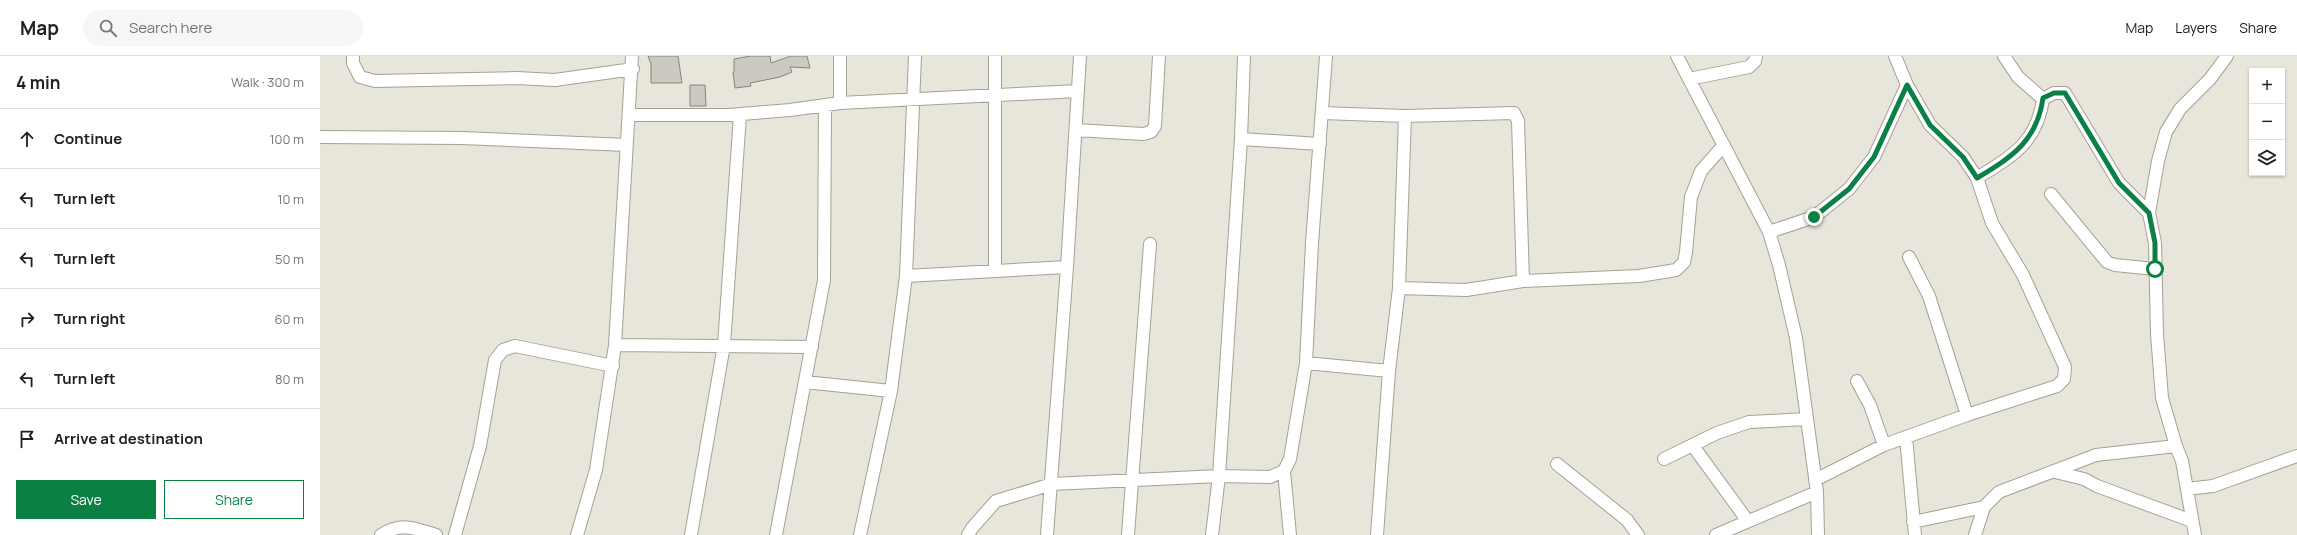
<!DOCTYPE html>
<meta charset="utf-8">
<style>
:root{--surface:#fff;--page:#f6f6f6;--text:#202124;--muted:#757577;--line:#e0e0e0;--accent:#0b8043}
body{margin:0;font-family:Manrope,sans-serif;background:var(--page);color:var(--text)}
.controls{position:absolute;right:12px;top:12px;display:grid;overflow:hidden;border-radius:0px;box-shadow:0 1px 3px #0004}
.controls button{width:36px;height:36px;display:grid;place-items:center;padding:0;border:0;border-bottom:1px solid var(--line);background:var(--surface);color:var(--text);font:20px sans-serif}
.stop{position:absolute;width:12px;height:12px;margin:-9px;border:3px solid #0b8043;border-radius:50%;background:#fff}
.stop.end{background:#0b8043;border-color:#fff;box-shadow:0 1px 4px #0008}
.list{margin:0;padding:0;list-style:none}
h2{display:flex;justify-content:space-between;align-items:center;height:52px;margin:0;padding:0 16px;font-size:17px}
h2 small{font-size:13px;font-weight:400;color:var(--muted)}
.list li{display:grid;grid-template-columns:26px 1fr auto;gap:12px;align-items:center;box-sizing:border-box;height:60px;padding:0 16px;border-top:1px solid var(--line)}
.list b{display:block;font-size:15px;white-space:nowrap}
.list em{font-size:13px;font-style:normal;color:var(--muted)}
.actions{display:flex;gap:8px;padding:12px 16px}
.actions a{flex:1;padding:9px 0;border:1px solid var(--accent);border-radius:0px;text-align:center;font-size:14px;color:var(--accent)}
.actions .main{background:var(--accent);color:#fff}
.icon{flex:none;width:22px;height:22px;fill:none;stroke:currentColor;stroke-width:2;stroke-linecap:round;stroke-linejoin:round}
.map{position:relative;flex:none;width:1977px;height:479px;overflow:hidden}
header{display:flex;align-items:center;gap:24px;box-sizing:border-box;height:56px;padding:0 20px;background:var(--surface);border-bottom:1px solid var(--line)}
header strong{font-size:19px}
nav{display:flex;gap:22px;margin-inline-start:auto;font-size:14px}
.search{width:280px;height:36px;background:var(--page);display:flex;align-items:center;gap:10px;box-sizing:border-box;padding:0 14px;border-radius:22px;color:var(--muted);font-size:15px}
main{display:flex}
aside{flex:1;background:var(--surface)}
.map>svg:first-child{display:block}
.building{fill:#cccac0;stroke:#85837a}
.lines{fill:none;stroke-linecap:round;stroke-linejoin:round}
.minor-casing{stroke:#a4a197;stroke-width:14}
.minor{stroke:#fff;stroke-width:12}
.route{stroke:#0b8043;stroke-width:5}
</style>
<header>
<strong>Map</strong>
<div class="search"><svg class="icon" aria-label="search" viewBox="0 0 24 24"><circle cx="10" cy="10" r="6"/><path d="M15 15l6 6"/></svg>Search here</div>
<nav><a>Map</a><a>Layers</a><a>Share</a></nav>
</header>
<main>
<aside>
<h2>4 min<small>Walk · 300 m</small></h2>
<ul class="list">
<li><svg class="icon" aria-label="ahead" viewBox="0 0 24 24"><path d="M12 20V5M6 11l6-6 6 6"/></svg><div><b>Continue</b></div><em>100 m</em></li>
<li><svg class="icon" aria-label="left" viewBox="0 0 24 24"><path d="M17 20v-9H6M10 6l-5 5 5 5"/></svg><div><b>Turn left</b></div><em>10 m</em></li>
<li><svg class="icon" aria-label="left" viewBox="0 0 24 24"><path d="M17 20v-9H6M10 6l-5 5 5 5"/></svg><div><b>Turn left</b></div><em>50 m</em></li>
<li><svg class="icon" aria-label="right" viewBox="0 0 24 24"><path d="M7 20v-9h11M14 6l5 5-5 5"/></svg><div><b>Turn right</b></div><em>60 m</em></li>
<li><svg class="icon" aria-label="left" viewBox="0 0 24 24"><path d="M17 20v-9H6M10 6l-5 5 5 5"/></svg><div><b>Turn left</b></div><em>80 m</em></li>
<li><svg class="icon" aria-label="arrive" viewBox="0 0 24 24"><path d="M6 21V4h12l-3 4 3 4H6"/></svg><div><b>Arrive at destination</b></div></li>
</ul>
<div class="actions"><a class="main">Save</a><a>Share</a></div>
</aside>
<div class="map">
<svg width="1977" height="479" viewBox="0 0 1977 479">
<rect width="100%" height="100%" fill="#e8e5db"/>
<path class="building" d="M328,0H358L362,27H331V8Z
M431,0H450L451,7L471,0H487L490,12L470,11L472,16L460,21L430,27L431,30L415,32L413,16H414V3Z
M370,29H385L386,50H370Z"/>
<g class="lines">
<g class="minor-casing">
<path id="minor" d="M33,0V7L40,21L55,25L197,22L235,24L313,13
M520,0V47
M595,0L586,220L747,211
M1357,0L1449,176L1459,209L1476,282L1497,436L1498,479
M1684,0L1698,21L1723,43
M1369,23L1429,11L1435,5L1436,0
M1002,57L1085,60L1194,57L1198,65L1203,225
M309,59H409L470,54L520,47L758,35
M756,74L823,78L831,76L835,70L839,0
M0,81L142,82L307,89
M921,83L1000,88
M1657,122C1692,100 1717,87 1723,43L1734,37H1745L1799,127L1829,157
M1731,138L1787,206L1795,209L1835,213
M1449,176L1494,161L1529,133L1554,101L1587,29
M1589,201L1609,240L1647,359
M675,215V0
M1079,232L1146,234L1203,225L1319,220L1356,214L1364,206L1366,196L1371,141L1381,115L1404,89
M295,289L492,291
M986,307L1069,315
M1537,325L1550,349L1564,389
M485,326L571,335
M1586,381L1595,479
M1373,390L1427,464
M1856,390L1862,405L1875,479
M1344,403L1397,377L1429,366L1487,363
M1237,408L1307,464L1318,479
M964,415L970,479
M1735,416L1764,423L1777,430L1872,465
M1495,424L1564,389L1647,359L1737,330L1744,323L1745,311L1703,219L1672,167L1657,122L1643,101L1610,69L1587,29L1575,0
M1867,433L1893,430L1977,400
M1593,466L1664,451
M61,479C81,466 95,472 116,479
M135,479L160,390L175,304L183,294L195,290L293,310
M257,479L276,414L295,289L312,0
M371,479L404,289L420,59
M456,479L504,224L505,50
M540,479L571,335L586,220
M648,479L652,472L676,445L732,428L899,420L950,421L964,415L970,403L986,307L992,187L1006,0
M727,479L747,211L760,0
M808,479L830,188
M892,479L899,420L921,83L924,0
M1057,479L1069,315L1079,232L1085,60
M1396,479L1497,436
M1655,479L1664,451L1679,436L1776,399L1856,390L1842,342L1837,278L1835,187L1829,157L1838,105L1846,76L1860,53L1890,23L1907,0"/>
</g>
<use href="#minor" class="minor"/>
</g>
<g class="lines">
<path class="route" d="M1494,161L1529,133L1554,101L1587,29L1610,69L1643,101L1657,122C1692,101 1717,85 1723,42L1734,37H1745L1799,127L1829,157L1835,187V213"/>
</g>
</svg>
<div class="controls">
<button>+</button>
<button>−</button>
<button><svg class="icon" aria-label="layers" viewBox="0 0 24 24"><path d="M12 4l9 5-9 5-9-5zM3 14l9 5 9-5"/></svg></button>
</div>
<div class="stop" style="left:1835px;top:213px"></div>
<div class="stop end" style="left:1494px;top:161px"></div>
</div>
</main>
